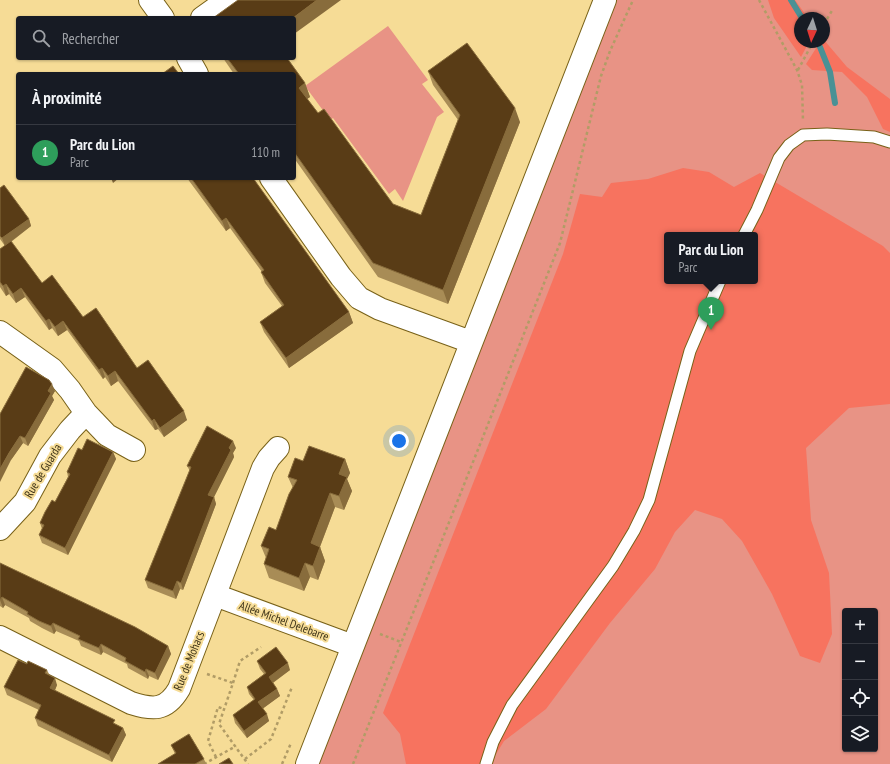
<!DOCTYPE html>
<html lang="fr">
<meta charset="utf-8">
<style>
:root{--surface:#171b24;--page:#20242c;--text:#f1f3f6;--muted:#9ea1a6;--line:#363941;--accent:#0f766e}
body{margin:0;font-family:"PT Sans Narrow",sans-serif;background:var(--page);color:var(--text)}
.controls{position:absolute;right:12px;bottom:12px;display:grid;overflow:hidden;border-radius:4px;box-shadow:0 1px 3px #0004}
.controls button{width:36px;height:36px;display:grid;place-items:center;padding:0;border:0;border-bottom:1px solid var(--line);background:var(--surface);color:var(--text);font:20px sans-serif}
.compass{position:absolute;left:794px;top:12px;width:36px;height:36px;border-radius:50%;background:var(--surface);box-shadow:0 1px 3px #0004;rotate:184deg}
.you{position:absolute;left:399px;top:441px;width:14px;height:14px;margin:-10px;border:3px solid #fff;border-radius:50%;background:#1a73e8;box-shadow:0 0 0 6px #1a73e833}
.badge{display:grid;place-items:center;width:26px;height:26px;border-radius:50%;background:var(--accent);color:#fff;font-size:13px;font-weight:700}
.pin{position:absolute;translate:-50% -33px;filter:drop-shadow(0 1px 2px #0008)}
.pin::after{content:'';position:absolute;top:21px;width:14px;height:12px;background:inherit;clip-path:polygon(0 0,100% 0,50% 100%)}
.popup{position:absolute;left:664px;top:232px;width:94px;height:52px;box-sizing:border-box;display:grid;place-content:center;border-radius:4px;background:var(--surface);filter:drop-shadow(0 1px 3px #0005);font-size:13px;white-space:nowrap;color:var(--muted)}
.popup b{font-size:15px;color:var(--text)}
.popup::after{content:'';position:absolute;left:50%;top:100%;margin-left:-8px;border:8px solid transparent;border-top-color:var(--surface)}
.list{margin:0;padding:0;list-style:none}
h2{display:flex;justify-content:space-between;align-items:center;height:52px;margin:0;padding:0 16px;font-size:17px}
h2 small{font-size:13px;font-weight:400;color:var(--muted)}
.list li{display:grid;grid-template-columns:26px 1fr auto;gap:12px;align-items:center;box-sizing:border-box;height:56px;padding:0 16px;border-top:1px solid var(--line)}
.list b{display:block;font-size:15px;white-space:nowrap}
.list p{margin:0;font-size:13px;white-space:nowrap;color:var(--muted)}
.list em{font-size:13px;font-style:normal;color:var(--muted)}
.icon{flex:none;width:22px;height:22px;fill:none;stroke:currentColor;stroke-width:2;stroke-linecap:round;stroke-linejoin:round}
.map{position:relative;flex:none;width:890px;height:764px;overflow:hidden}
.search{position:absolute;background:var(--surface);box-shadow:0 1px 3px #0004;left:16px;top:16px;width:280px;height:44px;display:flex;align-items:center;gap:10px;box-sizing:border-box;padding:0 14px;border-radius:4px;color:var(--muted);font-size:15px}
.panel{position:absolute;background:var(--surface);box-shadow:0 1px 3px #0004;left:16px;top:72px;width:280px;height:108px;border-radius:4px}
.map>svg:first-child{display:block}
.green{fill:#e89385;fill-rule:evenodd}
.forest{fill:#f7735f;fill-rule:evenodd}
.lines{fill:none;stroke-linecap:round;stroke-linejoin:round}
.stream{stroke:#4a9195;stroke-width:6}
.lane-casing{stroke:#786118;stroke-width:13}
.street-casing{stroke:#786118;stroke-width:24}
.path{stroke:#b19c66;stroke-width:2.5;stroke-dasharray:3 3;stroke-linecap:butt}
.lane{stroke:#fff;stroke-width:11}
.street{stroke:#fff;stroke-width:22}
.wall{fill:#a88c56}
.shaded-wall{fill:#886c3c}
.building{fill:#593c16;stroke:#886c3c}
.labels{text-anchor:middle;stroke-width:4;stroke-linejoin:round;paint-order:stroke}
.street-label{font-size:12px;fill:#3f3418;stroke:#f6dc96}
</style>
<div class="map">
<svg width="890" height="764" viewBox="0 0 890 764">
<rect width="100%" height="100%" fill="#f6dc96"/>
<path class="green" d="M615,0H890V764H317ZM800,18H824V42H800ZM667,235H755V281H667ZM845,611H875V749H845Z
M388,26L428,80L422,84L444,112L437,117L403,201L395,189L389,194L333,118L330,120L305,86Z"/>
<path class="forest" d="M768,0H795L808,18H800V42H809L801,57L774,18Z
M824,40L847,67L890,99V132L883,129L867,97L842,72L812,70L806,64L820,42H824Z
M683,168L709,172L734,187L760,173L883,246L890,253V404L849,408L806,448L811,520L829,573L832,634L820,663L800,656L772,594L742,541L722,519L695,510L675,532L655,569L610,623L546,709L504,741L490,764H406L400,734L383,713L563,254L580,194L602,197L611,183L648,179ZM667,235H755V281H667Z"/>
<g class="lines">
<path class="stream" d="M791,0L802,18
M820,47L830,72L835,103"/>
<g class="lane-casing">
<path id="lane" d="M744,235L757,210L779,158L789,145L803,135L827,134L874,137L890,142
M486,764L493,742L512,705L613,566L634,531L649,500L690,351L720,281"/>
</g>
<g class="street-casing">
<path id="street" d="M150,0L163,18
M202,18L227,0
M188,58L197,74
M271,178L341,277L359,298L380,309L471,342
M0,332L52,369L70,390L86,413
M0,529L25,502L50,456L70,430L86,413L107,435L134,450
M215,595L353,646
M0,637L131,703C153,710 166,711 179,689L263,468L269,458L278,448
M307,764L605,0"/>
</g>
<path class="path" d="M759,0L797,70L802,85L803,121
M824,24L833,9
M798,70L813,42
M380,634L401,642
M207,674L233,683L219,724L248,764
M233,683L240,661L261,647
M216,757L208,741L218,707L224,709
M245,759L271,739L292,687
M204,764L236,746
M282,764L291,743
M353,764L560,243L601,76L610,51L633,0"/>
<use href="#lane" class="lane"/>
<use href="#street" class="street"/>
</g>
<path class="wall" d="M223,58H287L305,83L310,97L307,99L318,113L393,204L421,215L458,120L433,85L428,71L520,122L448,304L378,277L294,158V74H234Z
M187,178H253L349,312L353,323L289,368L264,332L260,322L282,306L265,283L261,272H262L230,228L226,231Z
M0,188L29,219L31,226L11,242L42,283L83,317L137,368L187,420L164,437L158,429L155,430L118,381L111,386L105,377L103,379L67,330L58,336L52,328L49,330L25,297L16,303L9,294L6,296L0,287V249L5,246L0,239Z
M26,367L55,391L52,396L54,400L28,446L23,443L11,460Z
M236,448L233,453L234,457L214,497L216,504L183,590L180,589L176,599L148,588L145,580L190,471L187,466Z
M82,450L113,452L116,459L68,555L42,543L39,535L42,529L40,523L55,502L68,477L67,472Z
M345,459L350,473L347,479L352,491L344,510L335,507L320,547L325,561L318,580L310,577L304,591L269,578L264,564L266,558L261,546L276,530L293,488L288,477L303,461Z
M0,563L168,646L171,654L158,680L149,676L148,679L128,668L127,664L103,652L101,655L81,646L79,641L56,631L54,634L42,628L30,621L29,618L5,605L3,608L0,606Z
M257,661L290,670L273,683L277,689L280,696L263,708L269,721L247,738L235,723L233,715L254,700L249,694L247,687L264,674L260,669Z
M27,664L47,670L49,674L57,685L55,690L123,728L126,735L112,762L38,726L35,718L39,710L7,695L4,687Z
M171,745L204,759L206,764H158L175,754Z"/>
<path class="shaded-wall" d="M317,0H341L294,34V18H293Z
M305,83L310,97L304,101L299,88Z
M515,108L520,122L448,304L443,290Z
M111,178H119L113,183Z
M226,218L230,228L226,231L222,221Z
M29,219L31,226L5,246L2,238Z
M6,284L9,294L6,296L3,286Z
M21,288L25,297L16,303L13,294Z
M349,312L353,323L289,368L286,358Z
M49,319L52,328L49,330L46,321Z
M63,321L67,330L58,336L55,327Z
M102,368L105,377L103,379L99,370Z
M115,371L118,381L111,386L108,376Z
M52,384L55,391L52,396L54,400L28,446L25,438Z
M184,411L187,420L164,437L160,428Z
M154,419L158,429L155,430L152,421Z
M20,436L23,443L11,460L0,482V469L9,453Z
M233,441L236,448L233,453L234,457L214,497L216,504L183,590L181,583L208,495L229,448Z
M113,452L116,459L68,555L65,548Z
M345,459L350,473L347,479L352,491L344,510L339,496V474Z
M330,493L335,507L316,557L311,543Z
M320,547L325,561L318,580L313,566Z
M305,563L310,577L304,591L299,578Z
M177,581L180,589L176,599L173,591Z
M2,597L5,605L3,608L0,600Z
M53,623L56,631L54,634L51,626Z
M101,644L103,652L101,655L99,648Z
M168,646L171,654L158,680L155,673Z
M288,663L290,670L271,684L269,677Z
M146,669L149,676L148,679L145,672Z
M55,678L57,685L53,695L50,688Z
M277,689L280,696L261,710L258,702Z
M267,714L269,721L247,738L244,731Z
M123,728L126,735L112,762L109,755Z"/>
<path class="building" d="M238,0H317L293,18H213Z
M467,43L515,108L443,290L373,263L294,152V74H239L227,58H287L305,83L299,88L318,113L324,109L393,204L421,215L460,115L428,71Z
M173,66L179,74H162Z
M191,178H253L349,312L286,358L260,322L284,305L261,272L264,270L226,218L222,221Z
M4,185L29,219L2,238L0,236V188Z
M11,241L42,283L52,275L83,317L96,308L137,368L148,360L184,411L160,428L154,419L152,421L115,371L108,376L102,368L99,370L63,321L55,327L49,319L46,321L21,288L13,294L6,284L3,286L0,282V249Z
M26,367L49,380L52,384L48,391L51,393L25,438L20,436L9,453L0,469V414Z
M207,426L233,441L229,448L231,450L208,495L214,497L181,583L177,581L173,591L145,580L191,467L187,466Z
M87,439L113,452L65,548L39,535L44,525L40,523L45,512L52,500L55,502L70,474L67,472L78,448L82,450Z
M309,446L345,459L339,474L347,477L339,496L330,493L311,543L320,547L313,566L305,563L299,578L264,564L269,549L261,546L269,527L276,530L289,494L297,480L288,477L295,458L303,461Z
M0,563L135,627L168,646L155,673L146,669L145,672L125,661L126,658L101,644L99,648L78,639L80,636L53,623L51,626L39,621L27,614L28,612L2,597L0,600Z
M276,647L288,663L269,677L277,689L258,702L267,714L244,731L233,715L255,699L247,687L266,673L257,661Z
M18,660L27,664L28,661L47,670L45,673L55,678L50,688L115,720L113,723L123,728L109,755L35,718L41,705L4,687Z
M189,734L204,759L195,764H158L176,753L171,745Z
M229,758L233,764H219Z"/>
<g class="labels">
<g class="street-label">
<text transform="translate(43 471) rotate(-59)" y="4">Rue de Guarda</text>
<text transform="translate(284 621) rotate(20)" y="4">Allée Michel Delebarre</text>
<text transform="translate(189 661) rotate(-68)" y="4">Rue de Mohacs</text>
</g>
</g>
</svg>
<div class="controls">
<button>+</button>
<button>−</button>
<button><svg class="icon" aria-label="locate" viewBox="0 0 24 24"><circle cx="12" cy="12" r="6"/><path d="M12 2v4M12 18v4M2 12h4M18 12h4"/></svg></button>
<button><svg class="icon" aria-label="layers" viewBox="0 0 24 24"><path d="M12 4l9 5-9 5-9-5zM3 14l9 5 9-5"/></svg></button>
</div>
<svg class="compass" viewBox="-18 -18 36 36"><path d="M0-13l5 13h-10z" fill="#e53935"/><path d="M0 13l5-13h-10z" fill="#9ea1a6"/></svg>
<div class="you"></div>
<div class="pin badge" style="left:711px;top:330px;background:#2e9e5b">1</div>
<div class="popup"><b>Parc du Lion</b>Parc</div>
<div class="search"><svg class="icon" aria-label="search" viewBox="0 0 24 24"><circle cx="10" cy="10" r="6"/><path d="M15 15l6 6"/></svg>Rechercher</div>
<section class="panel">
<h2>À proximité<small></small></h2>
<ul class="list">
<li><span class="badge" style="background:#2e9e5b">1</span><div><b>Parc du Lion</b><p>Parc</p></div><em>110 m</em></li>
</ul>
</section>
</div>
